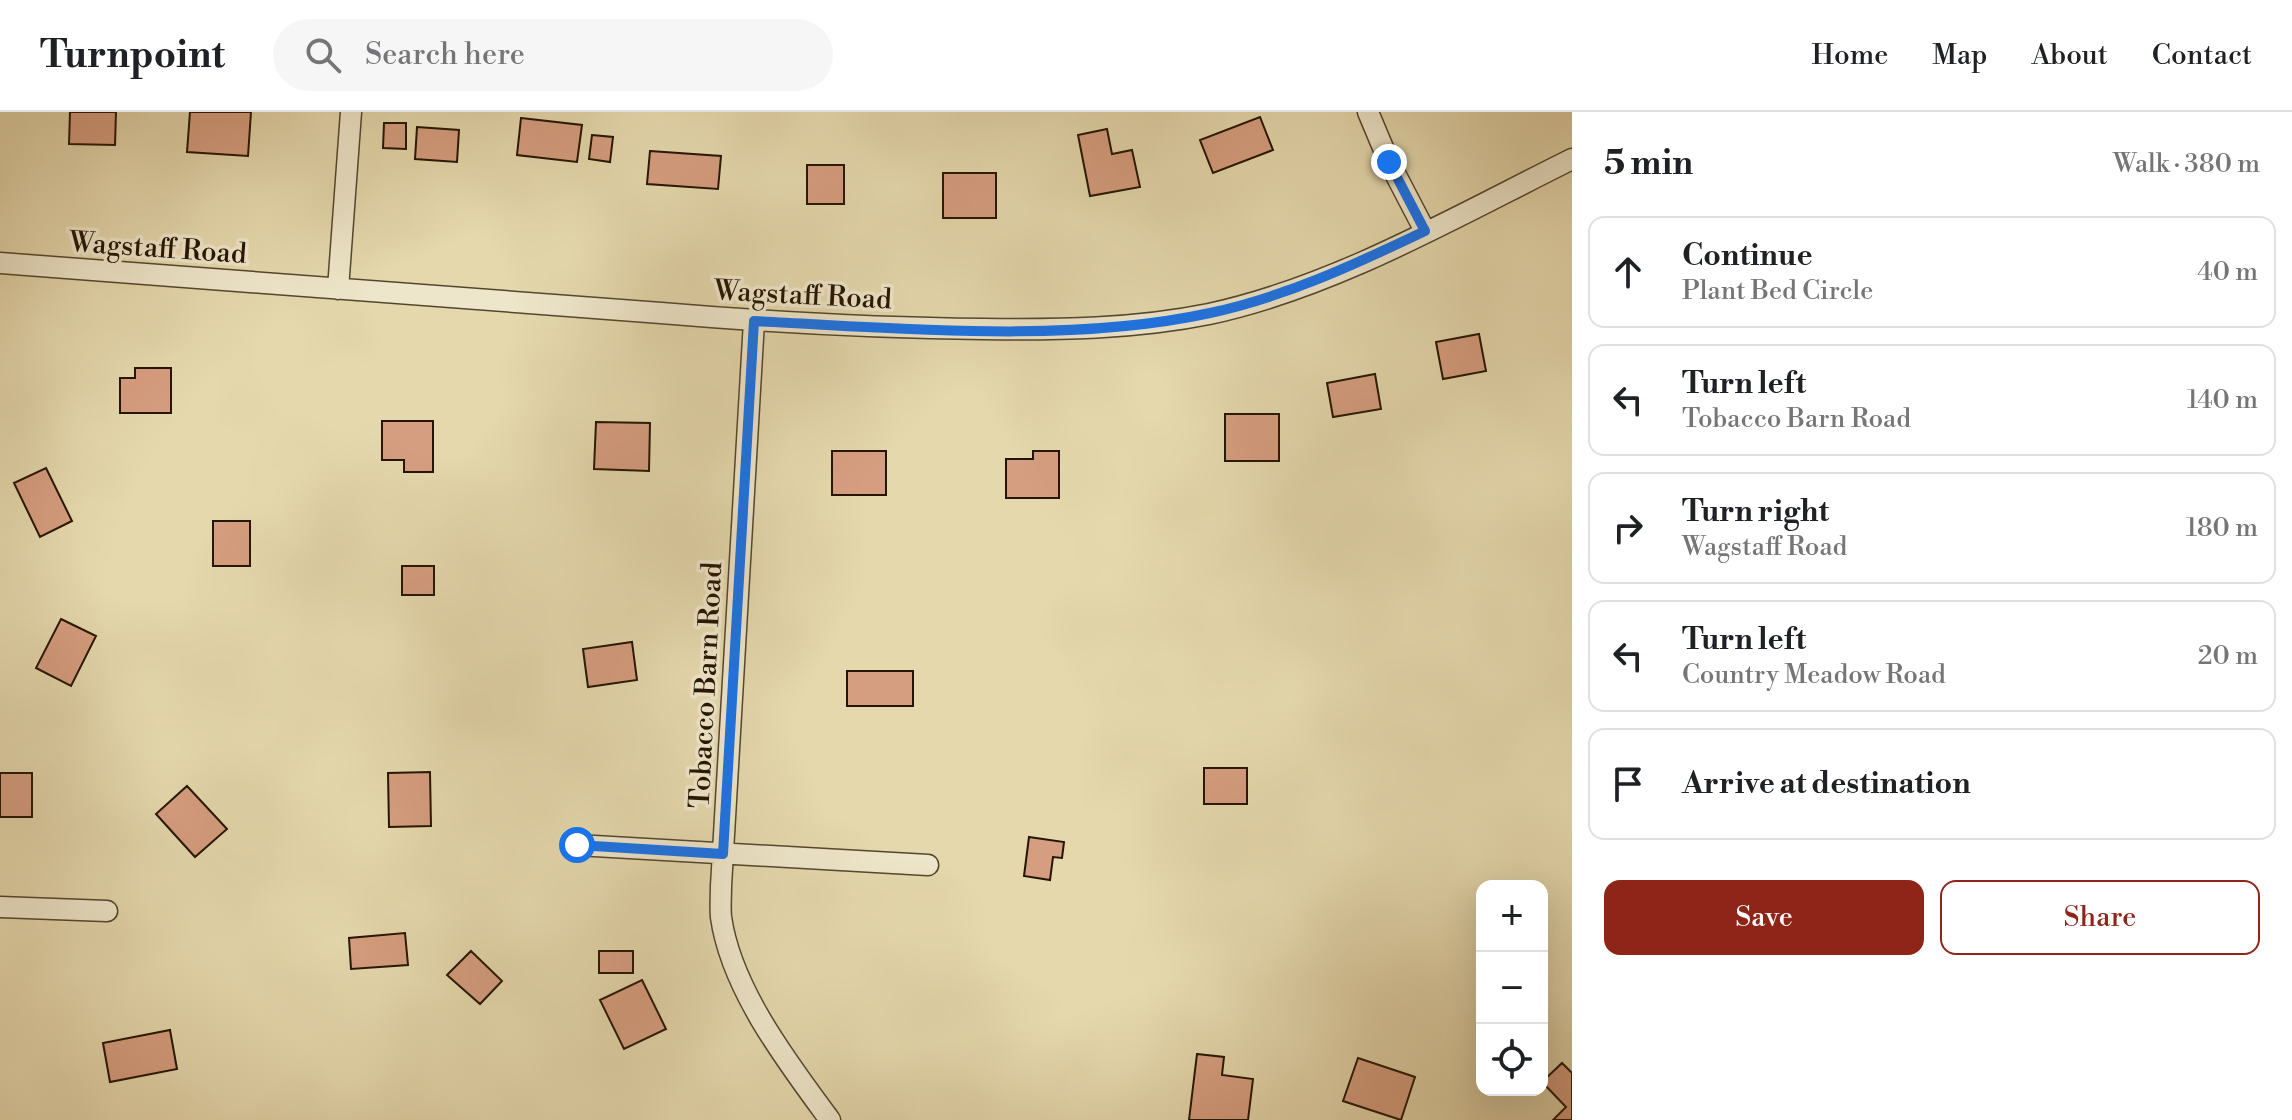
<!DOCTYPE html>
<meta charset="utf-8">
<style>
:root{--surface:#fff;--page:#f6f6f6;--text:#202124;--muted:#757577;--line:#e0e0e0;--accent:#8f2418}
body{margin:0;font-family:"Libre Bodoni",serif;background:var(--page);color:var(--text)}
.controls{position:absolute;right:24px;bottom:24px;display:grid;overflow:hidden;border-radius:16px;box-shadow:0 8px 32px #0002}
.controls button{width:72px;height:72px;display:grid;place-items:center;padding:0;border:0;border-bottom:2px solid var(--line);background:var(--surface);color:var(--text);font:40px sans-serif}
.stop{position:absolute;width:24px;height:24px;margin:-18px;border:6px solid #1a73e8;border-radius:50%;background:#fff}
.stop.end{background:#1a73e8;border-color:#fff;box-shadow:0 2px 8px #0008}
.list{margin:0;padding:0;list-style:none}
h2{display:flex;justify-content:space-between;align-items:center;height:104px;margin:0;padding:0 32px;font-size:34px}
h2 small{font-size:26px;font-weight:400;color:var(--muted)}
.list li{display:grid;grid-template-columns:52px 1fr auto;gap:24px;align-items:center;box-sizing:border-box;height:112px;margin:0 16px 16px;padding:0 16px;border:2px solid var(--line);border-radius:16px}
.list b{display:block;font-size:30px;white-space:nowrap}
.list p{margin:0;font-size:26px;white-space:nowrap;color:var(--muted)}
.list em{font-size:26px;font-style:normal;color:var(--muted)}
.actions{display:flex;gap:16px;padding:24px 32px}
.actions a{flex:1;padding:18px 0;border:2px solid var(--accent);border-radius:16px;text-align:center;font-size:28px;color:var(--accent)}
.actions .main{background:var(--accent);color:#fff}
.icon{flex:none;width:44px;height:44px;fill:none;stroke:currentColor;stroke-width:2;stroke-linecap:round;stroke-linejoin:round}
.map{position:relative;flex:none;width:1572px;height:1008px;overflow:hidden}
header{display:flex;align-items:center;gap:48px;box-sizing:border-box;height:112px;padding:0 40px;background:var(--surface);border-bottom:2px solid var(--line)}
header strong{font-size:38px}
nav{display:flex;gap:44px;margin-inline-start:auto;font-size:28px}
.search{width:560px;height:72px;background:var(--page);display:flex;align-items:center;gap:20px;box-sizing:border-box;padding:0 28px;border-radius:44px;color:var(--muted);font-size:30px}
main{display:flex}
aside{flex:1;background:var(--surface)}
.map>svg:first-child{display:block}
.building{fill:#d69e80;stroke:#241501;stroke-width:2}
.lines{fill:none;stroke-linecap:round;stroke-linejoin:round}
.street-casing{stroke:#54462c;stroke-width:23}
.street{stroke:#eee6ca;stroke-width:20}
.route{stroke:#1a73e8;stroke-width:10}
.labels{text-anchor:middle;stroke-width:7;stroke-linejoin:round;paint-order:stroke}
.street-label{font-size:28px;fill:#241501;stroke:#eee6ca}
</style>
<header>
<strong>Turnpoint</strong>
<div class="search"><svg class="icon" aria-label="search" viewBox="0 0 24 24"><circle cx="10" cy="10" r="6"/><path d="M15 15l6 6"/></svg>Search here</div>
<nav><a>Home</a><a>Map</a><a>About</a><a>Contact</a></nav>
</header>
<main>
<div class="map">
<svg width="1572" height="1008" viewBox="0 0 1572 1008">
<rect width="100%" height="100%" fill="#e5d8ad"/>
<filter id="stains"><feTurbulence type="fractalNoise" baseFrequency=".0025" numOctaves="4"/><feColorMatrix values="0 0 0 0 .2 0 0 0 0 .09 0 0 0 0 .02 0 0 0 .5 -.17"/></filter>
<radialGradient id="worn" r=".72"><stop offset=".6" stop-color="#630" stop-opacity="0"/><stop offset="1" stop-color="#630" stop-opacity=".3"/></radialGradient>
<path class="building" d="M70,0H116L115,33L69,32Z
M190,0H251L248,44L187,40Z
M1260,5L1273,38L1213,61L1200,28Z
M521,6L582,13L577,50L517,43Z
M384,11H406V37L383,36Z
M417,15L459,18L457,50L415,47Z
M1107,17L1112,42L1132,38L1140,75L1090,84L1078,23Z
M592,23L613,25L610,50L589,47Z
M650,39L721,44L718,77L647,72Z
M807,53H844V92H807Z
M943,61H996V106H943Z
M1479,222L1486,259L1443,267L1436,230Z
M135,256H171V301H120V266H135Z
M1375,262L1381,297L1333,305L1327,271Z
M1225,302H1279V349H1225Z
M382,309H433V360H404V348H382Z
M596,310L650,311L649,359L594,357Z
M832,339H886V383H832Z
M1033,339H1059V386H1006V347H1033Z
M46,356L72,409L40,425L14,371Z
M213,409H250V454H213Z
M402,454H434V483H402Z
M61,507L96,524L71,574L36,556Z
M632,530L637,568L588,575L583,537Z
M847,559H913V594H847Z
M1204,656H1247V692H1204Z
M430,660L431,714L389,715L388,661Z
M0,661H32V705H0Z
M187,674L227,717L195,745L156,702Z
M1029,725L1064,730L1062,746L1053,745L1050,768L1024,764Z
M405,821L408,853L351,857L349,826Z
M471,839L502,869L480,892L447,863Z
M599,839H633V861H599Z
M642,868L666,917L624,937L600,888Z
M170,918L177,957L110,970L103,931Z
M1197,942L1224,945L1222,963L1253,967L1248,1008H1189Z
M1358,946L1415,965L1401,1008L1343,989Z
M1562,951L1572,961V1008H1553L1566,995L1542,970Z"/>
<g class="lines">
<g class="street-casing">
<path id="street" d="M1368,0L1389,50L1425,119
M0,151C220,168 440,185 661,201C768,210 876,216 983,217C1058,218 1135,217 1209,202C1335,175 1457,104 1572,47
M338,177L351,0
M754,209L721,774C721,784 720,795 721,805C731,877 788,951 830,1008
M577,733L928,753
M0,795L107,799"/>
</g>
<use href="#street" class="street"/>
</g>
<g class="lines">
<path class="route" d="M577,733L723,742L754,209C899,216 1068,232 1210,201C1285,185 1356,152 1425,119L1389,50"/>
</g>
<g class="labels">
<g class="street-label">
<text transform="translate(158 135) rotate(4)" y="10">Wagstaff Road</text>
<text transform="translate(803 182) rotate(3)" y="10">Wagstaff Road</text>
<text transform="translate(705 573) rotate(-87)" y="10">Tobacco Barn Road</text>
</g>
</g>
<rect width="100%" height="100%" filter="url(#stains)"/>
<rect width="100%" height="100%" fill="url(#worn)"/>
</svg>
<div class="controls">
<button>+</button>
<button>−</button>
<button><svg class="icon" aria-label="locate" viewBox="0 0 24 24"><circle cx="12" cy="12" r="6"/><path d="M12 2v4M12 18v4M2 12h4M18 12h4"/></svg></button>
</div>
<div class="stop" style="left:577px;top:733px"></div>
<div class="stop end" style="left:1389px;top:50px"></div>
</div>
<aside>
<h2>5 min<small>Walk · 380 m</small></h2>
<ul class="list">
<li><svg class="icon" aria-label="ahead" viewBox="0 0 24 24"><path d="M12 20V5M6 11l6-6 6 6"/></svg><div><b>Continue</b><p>Plant Bed Circle</p></div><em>40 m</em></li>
<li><svg class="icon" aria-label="left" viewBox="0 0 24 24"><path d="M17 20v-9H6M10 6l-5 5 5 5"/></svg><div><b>Turn left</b><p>Tobacco Barn Road</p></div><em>140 m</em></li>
<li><svg class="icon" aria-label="right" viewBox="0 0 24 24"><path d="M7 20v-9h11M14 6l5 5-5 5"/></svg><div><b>Turn right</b><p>Wagstaff Road</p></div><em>180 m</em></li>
<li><svg class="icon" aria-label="left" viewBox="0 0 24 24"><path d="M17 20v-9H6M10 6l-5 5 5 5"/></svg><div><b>Turn left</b><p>Country Meadow Road</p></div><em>20 m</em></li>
<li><svg class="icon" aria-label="arrive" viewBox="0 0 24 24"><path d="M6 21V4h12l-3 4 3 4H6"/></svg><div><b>Arrive at destination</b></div></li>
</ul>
<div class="actions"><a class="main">Save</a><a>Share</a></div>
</aside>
</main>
